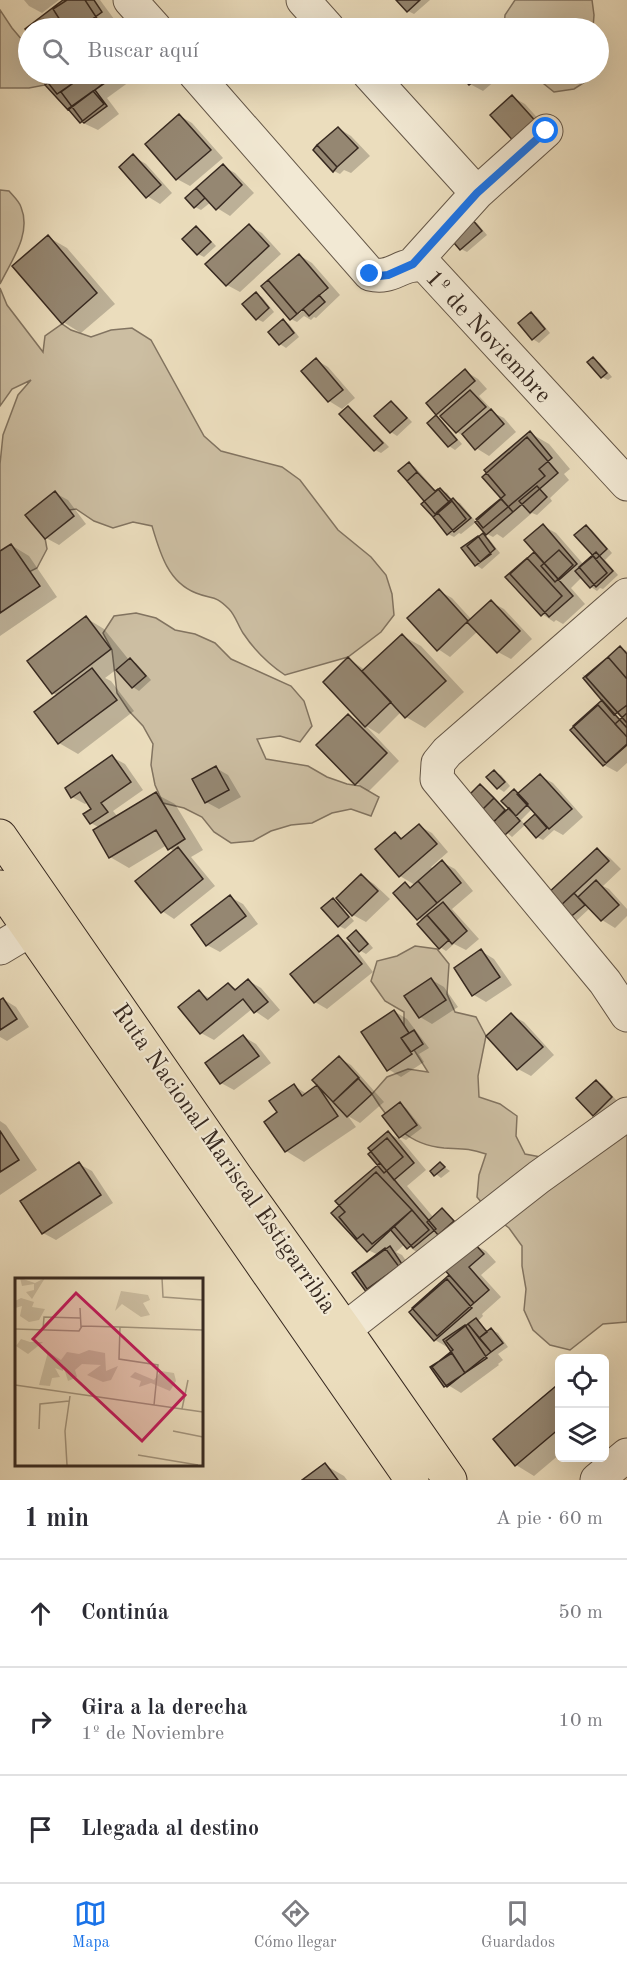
<!DOCTYPE html>
<html lang="es">
<meta charset="utf-8">
<style>
:root{--surface:#fff;--page:#f2f2f3;--text:#2b2b33;--muted:#7c7c81;--line:#e1e1e2;--accent:#1a73e8}
body{margin:0;font-family:"Old Standard TT",serif;background:var(--page);color:var(--text)}
.controls{position:absolute;right:18px;bottom:18px;display:grid;overflow:hidden;border-radius:9px;box-shadow:0 6px 24px #0002}
.controls button{width:54px;height:54px;display:grid;place-items:center;padding:0;border:0;border-bottom:2px solid var(--line);background:var(--surface);color:var(--text);font:30px sans-serif}
.stop{position:absolute;width:18px;height:18px;margin:-14px;border:4px solid #1a73e8;border-radius:50%;background:#fff}
.stop.end{background:#1a73e8;border-color:#fff;box-shadow:0 2px 6px #0008}
.list{margin:0;padding:0;list-style:none}
h2{display:flex;justify-content:space-between;align-items:center;height:78px;margin:0;padding:0 24px;font-size:26px}
h2 small{font-size:20px;font-weight:400;color:var(--muted)}
.list li{display:grid;grid-template-columns:39px 1fr auto;gap:18px;align-items:center;box-sizing:border-box;height:108px;padding:0 24px;border-top:2px solid var(--line)}
.list b{display:block;font-size:22px;white-space:nowrap}
.list p{margin:0;font-size:20px;white-space:nowrap;color:var(--muted)}
.list em{font-size:20px;font-style:normal;color:var(--muted)}
.icon{flex:none;width:33px;height:33px;fill:none;stroke:currentColor;stroke-width:2;stroke-linecap:round;stroke-linejoin:round}
.map{position:relative;flex:none;width:627px;height:1480px;overflow:hidden}
.search{position:absolute;background:var(--surface);box-shadow:0 6px 24px #0002;left:18px;right:18px;top:18px;height:66px;display:flex;align-items:center;gap:15px;box-sizing:border-box;padding:0 21px;border-radius:33px;color:var(--muted);font-size:22px}
.sheet{height:402px;background:var(--surface)}
nav{display:flex;justify-content:space-around;align-items:center;box-sizing:border-box;height:84px;border-top:2px solid var(--line);background:var(--surface);font-size:16px;color:var(--muted)}
nav a{display:grid;justify-items:center;gap:3px}
nav .on{color:var(--accent)}
.map>svg:first-child{display:block}
.green{fill:#ccbea2;stroke:#827461;stroke-width:1.5}
.shadow{fill:#0003;fill-rule:evenodd}
.building{fill:#958772;stroke:#372920;stroke-width:1.5}
.lines{fill:none;stroke-linecap:round;stroke-linejoin:round}
.minor-casing{stroke:#645647;stroke-width:35}
.highway-casing{stroke:#372920;stroke-width:35}
.minor{stroke:#f2e9d4;stroke-width:33}
.highway{stroke:#ebddbd;stroke-width:33}
.route{stroke:#1a73e8;stroke-width:8}
.labels{text-anchor:middle;stroke-width:4.5;stroke-linejoin:round;paint-order:stroke}
.street-label{font-size:24px;fill:#372920;stroke:#f2e9d4}
.inset-road{fill:none;stroke:#a3957e;stroke-width:1.5}
.view{fill:#c2185b;fill-opacity:0.15;stroke:#c2185b;stroke-width:3}
.inset-edge{fill:none;stroke:#372920;stroke-width:3}
</style>
<div class="map">
<svg width="627" height="1480" viewBox="0 0 627 1480">
<rect width="100%" height="100%" fill="#ebddbd"/>
<filter id="stains"><feTurbulence type="fractalNoise" baseFrequency=".00333" numOctaves="4"/><feColorMatrix values="0 0 0 0 .2 0 0 0 0 .09 0 0 0 0 .02 0 0 0 .5 -.17"/></filter>
<radialGradient id="worn" r=".72"><stop offset=".6" stop-color="#630" stop-opacity="0"/><stop offset="1" stop-color="#630" stop-opacity=".3"/></radialGradient>
<path class="green" d="M515,0H592L594,15L593,28H504L505,15Z
M0,10L12,28L28,47V74H43L45,85L29,88H0Z
M528,74H591V78L574,89L554,92L539,80Z
M0,190L9,191C13,196 19,201 21,207C32,234 11,261 0,284Z
M0,288L7,305L43,352L45,336L62,324L71,330L91,337L111,330L132,328L151,340L204,436L221,451L282,467L300,480L338,530L371,557L386,575L392,594L394,615L381,632L348,657L285,675C267,663 255,651 243,633C238,625 235,615 229,609C214,594 213,600 196,593C168,582 160,553 152,526L133,522L113,528L94,521L76,509L56,512L43,527L47,549L37,568L19,577L0,574V464L3,435L18,395L31,380L12,389L0,406Z
M136,613L156,618L175,630L195,634L215,643L231,659L291,686L304,701L312,726L300,742L280,736L257,739L266,759L308,766L327,777L347,784L360,786L379,797L371,816L351,809L332,813L312,823L291,825L271,831L253,841L231,843L214,832L202,817L184,808L163,803L155,785L151,765L153,744L143,726L129,711L117,693L112,650L103,633L114,616Z
M415,946L437,949L449,964L447,994L455,1012L476,1017L486,1036L478,1076L479,1097L500,1104L517,1116L516,1136L525,1154L546,1158L627,1132V1322L603,1324L570,1350L550,1345L533,1330L524,1310L526,1289L522,1266V1246L509,1228L492,1215L477,1197L479,1175L486,1154C468,1148 462,1149 444,1148C408,1145 390,1123 372,1094L387,1077L408,1069L428,1072L404,1034V1012L385,1001L371,981L377,961L397,956Z"/>
<path class="shadow" d="M24,0H59L42,13L29,6Z
M66,0H100L114,19L108,24L111,28H28V31L27,29Z
M398,0H430L414,14L408,11Z
M43,74H140L107,98L119,114L98,130L81,122Z
M461,74H503L483,91L470,84Z
M512,97L525,104L551,133L518,144Z
M180,116L192,123L223,158L190,186L177,179Z
M338,128L351,136L370,156L351,173L344,170L340,174L334,171Z
M133,156L146,164L172,193L160,204L147,196Z
M223,166L235,173L254,193L230,216L217,208L211,202L201,210L195,207L187,198L196,190L202,193Z
M471,220L477,223L487,235L467,252L461,249Z
M249,226L262,233L281,254L240,292L227,285Z
M196,228L202,231L216,246L204,257L198,254Z
M48,237L67,248L115,304L81,333L63,322Z
M299,255L312,263L340,295L316,318L314,317L311,320L304,316L297,322L291,319ZM324,289L326,291L299,314V310Z
M256,294L262,297L274,312L263,322L257,319Z
M531,314L537,317L550,333L539,343L533,339L520,323Z
M283,321L289,324L299,337L286,348L280,344Z
M594,359L600,363L612,377L608,380L602,377Z
M316,360L328,367L355,398L342,409L329,401L303,371Z
M465,371L478,379L487,389L479,396L496,414L504,418L516,432L489,456L476,448L467,438L457,432L445,419L437,414Z
M391,402L397,406L412,422L397,436L391,432L376,416Z
M348,407L354,411L389,447L381,453L375,450L341,414Z
M436,417L442,421L462,444L455,450L449,446L429,423Z
M530,433L549,444L570,469L564,474L569,480L550,498L552,501L537,515L532,513L503,538L497,534L493,537L487,534Z
M409,464L415,467L437,492L440,490L447,493L453,501L460,503L476,522L461,534L459,533L454,537L448,534L427,501Z
M55,493L68,500L86,524L59,545L46,538Z
M543,526L556,533L584,565L594,555L586,526L592,530L612,553L605,560L618,575L603,589L600,588L597,591L591,587L582,577L571,588L585,604L563,624L556,620L554,622L542,614L508,577L537,552Z
M483,535L489,539L500,553L482,569L476,565Z
M11,545L29,556L57,597L0,636V553Z
M439,591L452,598L472,620L491,602L504,609L532,639L511,659L498,652L478,631L450,657L438,649Z
M86,618L104,629L129,660L136,663L151,680L139,691L133,687L117,669L105,678L111,681L134,711L78,754L59,743L36,713L58,696L53,693Z
M403,636L421,646L464,692L425,728L406,717L401,712L379,734L366,726L399,761L369,791L356,783L349,716L363,724L349,659L365,670Z
M620,648L627,651V763L617,772L604,765L572,730L604,700L582,674L587,677ZM609,710L624,718L622,720L608,712Z
M112,757L125,764L143,790L113,811L118,817L156,794L175,804L203,850L191,857L215,886L174,919L162,911L174,852L167,845L129,868L110,857L100,828L91,823L93,809L88,802L85,804L72,797Z
M216,768L228,775L241,797L219,809L206,802Z
M494,772L501,775L510,786L504,792L498,788L488,777Z
M540,776L553,783L583,817L563,835L554,830L543,840L537,837L527,824L537,814L532,809L521,820L525,825L512,837L499,826L480,786L486,789L508,811L511,808L514,791L520,794Z
M419,826L432,833L448,852L431,867L433,869L442,862L455,869L473,891L452,909L479,939L466,950L454,944L446,951L440,947L422,921L395,893L405,884L412,888L415,885L400,876L377,849L395,834L404,839Z
M598,850L610,858L621,869L603,886L609,889L627,909V916L615,928L602,920L590,908L575,922L549,894Z
M362,876L374,884L390,899L366,922L353,915L346,907L344,909L354,921L345,929L339,926L333,899L344,905Z
M230,897L243,904L258,924L220,952L207,945Z
M356,931L362,935L373,948L366,954L354,947L373,972L327,1009L315,1002L338,937L356,947Z
M481,951L494,959L512,985L486,1002L474,995Z
M432,980L444,987L458,1007L432,1024L420,1017Z
M249,981L261,988L280,1010L268,1020L252,1009L214,1040L201,1033L180,1008L199,992L211,999L228,984L238,990Z
M3,999L16,1007L29,1027L7,1041L0,1037V1001Z
M394,1011L407,1019L429,1048L419,1054L424,1062L401,1077L388,1069Z
M511,1015L524,1022L554,1055L531,1076L518,1069L488,1036Z
M244,1037L256,1044L271,1063L234,1090L221,1083Z
M339,1058L351,1065L384,1102L360,1123L348,1116L356,1127L304,1162L286,1151L279,1113L294,1086L307,1094L317,1087L324,1091Z
M597,1081L603,1085L617,1101L600,1118L594,1114Z
M400,1104L406,1108L422,1128L406,1140L400,1137Z
M0,1121L6,1125L37,1170L0,1195Z
M388,1133L401,1140L426,1170L407,1186L434,1218L442,1210L448,1214L459,1225L421,1255L405,1244L396,1252L402,1255L414,1272L368,1250L380,1165Z
M79,1164L92,1171L113,1203L56,1240L43,1233Z
M440,1164L450,1171L441,1178L432,1171Z
M473,1244L486,1251L496,1262L481,1275L501,1297L482,1314L483,1316L478,1321L489,1332L492,1330L498,1333L508,1347L498,1354L503,1360L498,1364L499,1365L461,1393L448,1385L453,1352L449,1346L447,1347L435,1340L414,1308L451,1275Z
M560,1390V1454L534,1476L516,1465Z
M325,1465L344,1476L347,1480H305Z"/>
<path class="building" d="M63,0H94L102,12L80,28H28V34L25,29Z
M67,0H85L100,23L92,28H65L53,9Z
M396,0H420L407,12Z
M41,74H70L76,81L57,94Z
M61,74H116L68,110L45,85Z
M70,74H118L95,90L107,106L84,123L61,92L76,81Z
M459,74H483L469,85Z
M93,91L104,104L80,123L68,109Z
M512,95L539,125L517,145L490,115Z
M179,114L211,150L176,180L145,144Z
M338,127L358,148L337,167L317,145Z
M317,145L337,167L333,172L313,150Z
M133,154L161,185L146,198L119,167Z
M223,164L242,185L216,210L196,188Z
M196,188L205,198L194,208L185,198Z
M471,218L482,231L460,250L449,237Z
M249,224L269,246L226,286L205,264Z
M196,226L211,242L197,255L182,239Z
M48,235L97,293L62,324L12,266Z
M299,254L328,288L297,314L268,280Z
M268,280L297,314L290,320L261,286Z
M256,292L269,308L256,320L242,304Z
M319,295L325,302L309,316L303,309Z
M531,312L545,329L532,340L518,323Z
M283,319L294,333L279,345L268,332Z
M593,357L607,373L601,378L587,362Z
M316,358L343,390L328,402L301,371Z
M465,369L475,381L436,415L426,403Z
M470,390L486,407L456,433L440,416Z
M391,401L407,418L390,433L374,416Z
M348,406L383,443L374,451L339,414Z
M491,409L504,424L475,450L462,434Z
M436,415L457,440L448,447L427,423Z
M530,431L552,458L539,469L545,476L483,528L476,519L505,495L484,470Z
M527,437L558,473L513,512L482,477Z
M409,462L417,472L407,481L398,471Z
M417,472L435,491L438,489L449,502L435,514L407,481Z
M537,486L547,497L530,513L519,501Z
M440,488L452,501L433,517L421,504Z
M55,491L74,516L45,539L25,515Z
M453,498L471,518L454,532L437,512Z
M501,499L513,512L486,535L475,522Z
M452,501L466,519L447,535L433,517Z
M543,524L577,564L559,580L524,540Z
M586,525L607,549L596,559L574,535Z
M483,533L495,549L480,562L467,546Z
M478,536L491,554L475,566L461,548Z
M11,544L40,586L0,613V551Z
M559,550L573,565L555,582L541,566Z
M534,552L573,596L549,617L510,574Z
M596,552L613,571L596,587L579,567Z
M593,556L607,573L590,588L575,571Z
M527,558L562,596L541,616L505,577Z
M439,589L468,621L437,651L407,618Z
M491,600L520,631L497,653L467,622Z
M86,616L111,649L52,694L27,661Z
M402,634L446,681L405,718L362,671Z
M620,646L627,654V723L586,677Z
M348,657L391,702L365,727L323,682Z
M608,657L627,679V705L614,715L583,678Z
M130,658L146,676L132,688L116,670Z
M92,668L117,700L58,744L34,712Z
M602,700L627,728V744L606,763L573,726Z
M598,705L627,737V745L603,766L570,730Z
M627,713V737L615,724Z
M348,714L387,753L355,785L316,745Z
M112,755L131,782L101,803L108,812L90,824L83,814L91,809L80,792L71,798L65,788Z
M216,766L229,790L205,803L192,779Z
M494,770L505,782L497,789L486,777Z
M540,774L572,809L549,829L517,794Z
M480,784L494,798L478,814L464,800Z
M514,789L528,804L516,816L501,801Z
M156,792L185,839L168,850L156,830L109,858L93,830Z
M494,798L505,810L490,826L478,814Z
M509,808L520,821L505,835L493,822Z
M535,814L547,828L536,838L524,824Z
M419,824L437,844L399,877L375,849L395,832L401,839Z
M178,847L203,879L161,913L135,881Z
M597,848L609,861L559,907L547,894Z
M442,860L461,883L437,903L418,881Z
M361,874L378,891L352,916L336,898Z
M596,880L619,905L601,921L578,897Z
M418,881L437,903L417,920L393,893L405,882L410,888Z
M574,893L585,905L568,919L558,908Z
M230,895L246,916L206,946L191,925Z
M333,898L349,917L338,927L321,908Z
M443,902L467,931L452,944L427,915Z
M427,915L449,940L439,949L417,924Z
M356,930L368,944L359,952L347,938Z
M338,935L362,964L314,1003L290,974Z
M481,949L500,977L472,996L454,968Z
M431,978L446,1000L419,1018L404,996Z
M248,979L268,1002L254,1013L243,999L200,1034L178,1007L199,990L207,1000L228,983L235,990Z
M3,998L17,1019L0,1030V1000Z
M394,1010L409,1033L401,1038L412,1054L387,1071L361,1032Z
M511,1013L543,1047L517,1070L486,1036Z
M414,1030L423,1044L411,1052L401,1038Z
M243,1035L259,1056L220,1084L205,1063Z
M339,1056L359,1078L333,1102L312,1080Z
M358,1078L372,1094L347,1117L333,1102Z
M596,1080L612,1097L593,1116L576,1098Z
M294,1084L302,1096L317,1085L338,1116L285,1152L264,1122L277,1112L269,1101Z
M400,1102L417,1125L399,1138L382,1116Z
M0,1131L19,1160L0,1172Z
M388,1131L414,1163L394,1180L368,1148Z
M387,1138L403,1157L384,1173L368,1154Z
M79,1162L101,1195L42,1234L20,1201Z
M440,1162L445,1167L434,1176L430,1171Z
M380,1163L436,1229L413,1248L394,1226L372,1244L363,1234L357,1239L339,1217L345,1212L335,1201Z
M376,1172L412,1210L367,1252L331,1213Z
M442,1208L454,1221L438,1235L427,1222Z
M412,1210L429,1230L407,1249L390,1229Z
M473,1242L484,1254L469,1267L489,1290L474,1303L443,1268Z
M390,1246L402,1264L367,1289L355,1271Z
M385,1248L400,1268L367,1293L352,1273Z
M449,1275L474,1303L437,1336L412,1308Z
M447,1279L472,1308L434,1341L409,1312Z
M476,1318L487,1332L479,1338L468,1324Z
M468,1324L491,1352L447,1387L432,1367L453,1350L446,1341Z
M465,1325L487,1358L465,1373L443,1340Z
M491,1328L503,1343L491,1352L479,1338Z
M452,1353L465,1373L444,1387L430,1367Z
M556,1386L560,1390V1428L515,1466L493,1439Z
M325,1463L338,1480H302Z"/>
<g class="lines">
<g class="minor-casing">
<path id="minor" d="M130,0L155,28
M303,0L328,28
M195,74L370,274C393,280 400,262 425,265L627,484
M369,74L477,193
M413,264L477,193L546,131
M627,595L447,752L438,763L437,779L605,982L627,1015
M0,948L30,930
M345,1329L539,1177L627,1114
M597,1480L627,1455"/>
</g>
<g class="highway-casing">
<path id="highway" d="M0,836L236,1177L345,1329L450,1480
M0,887L412,1480"/>
</g>
<use href="#minor" class="minor"/>
<use href="#highway" class="highway"/>
</g>
<g class="lines">
<path class="route" d="M370,274L379,276L388,275L413,264L477,193L546,131"/>
</g>
<g class="labels">
<g class="street-label">
<text transform="translate(489 336) rotate(47)" y="8">1º de Noviembre</text>
<text transform="translate(225 1158) rotate(55)" y="8">Ruta Nacional Mariscal Estigarribia</text>
</g>
</g>
<g transform="translate(15 1278)">
<rect width="188" height="188" fill="#ebddbd"/>
<path d="M5,0L20,5L30,0L17,21L11,14L19,12V6L7,8ZM106,13L133,17L135,22L128,25L135,37L126,39L107,26L100,33ZM6,20L19,24L17,29L30,31L24,42L14,44L5,38L7,28L0,30V23ZM6,61L15,64H28L13,76L1,68ZM74,72L90,75L91,93L103,88L96,102L88,104L72,97L86,87L67,86L60,92L62,99L53,103L48,87V93L40,90L45,99L37,100L35,108L24,107L33,74L46,82L52,74L64,76ZM146,93L159,95L161,103L155,113L136,105L124,109L126,103L115,99L120,94L139,102Z" fill="#ccbea2"/>
<path class="inset-road" d="M147,0L148,19L188,22M65,30L66,49M105,49L104,81L143,87L139,127M0,51L64,53L67,48L105,49L188,52M28,52L29,39L65,40M0,107L188,134M167,131L173,102M24,151L25,126L54,123M158,153L188,159M123,177L183,187M52,187L50,153L55,118"/>
<path class="view" d="M61,15L170,117L127,163L18,61Z"/>
<rect width="188" height="188" class="inset-edge"/>
</g>
<rect width="100%" height="100%" filter="url(#stains)"/>
<rect width="100%" height="100%" fill="url(#worn)"/>
</svg>
<div class="controls">
<button><svg class="icon" aria-label="locate" viewBox="0 0 24 24"><circle cx="12" cy="12" r="6"/><path d="M12 2v4M12 18v4M2 12h4M18 12h4"/></svg></button>
<button><svg class="icon" aria-label="layers" viewBox="0 0 24 24"><path d="M12 4l9 5-9 5-9-5zM3 14l9 5 9-5"/></svg></button>
</div>
<div class="stop" style="left:546px;top:131px"></div>
<div class="stop end" style="left:370px;top:274px"></div>
<div class="search"><svg class="icon" aria-label="search" viewBox="0 0 24 24"><circle cx="10" cy="10" r="6"/><path d="M15 15l6 6"/></svg>Buscar aquí</div>
</div>
<section class="sheet">
<h2>1 min<small>A pie · 60 m</small></h2>
<ul class="list">
<li><svg class="icon" aria-label="ahead" viewBox="0 0 24 24"><path d="M12 20V5M6 11l6-6 6 6"/></svg><div><b>Continúa</b></div><em>50 m</em></li>
<li><svg class="icon" aria-label="right" viewBox="0 0 24 24"><path d="M7 20v-9h11M14 6l5 5-5 5"/></svg><div><b>Gira a la derecha</b><p>1º de Noviembre</p></div><em>10 m</em></li>
<li><svg class="icon" aria-label="arrive" viewBox="0 0 24 24"><path d="M6 21V4h12l-3 4 3 4H6"/></svg><div><b>Llegada al destino</b></div></li>
</ul>
</section>
<nav>
<a class="on"><svg class="icon" aria-label="map" viewBox="0 0 24 24"><path d="M3 6l6-2 6 2 6-2v14l-6 2-6-2-6 2zM9 4v14M15 6v14"/></svg>Mapa</a>
<a><svg class="icon" aria-label="directions" viewBox="0 0 24 24"><path d="M12 3l9 9-9 9-9-9zM9 14v-3h6M13 9l2 2-2 2"/></svg>Cómo llegar</a>
<a><svg class="icon" aria-label="saved" viewBox="0 0 24 24"><path d="M7 4h10v16l-5-4-5 4z"/></svg>Guardados</a>
</nav>
